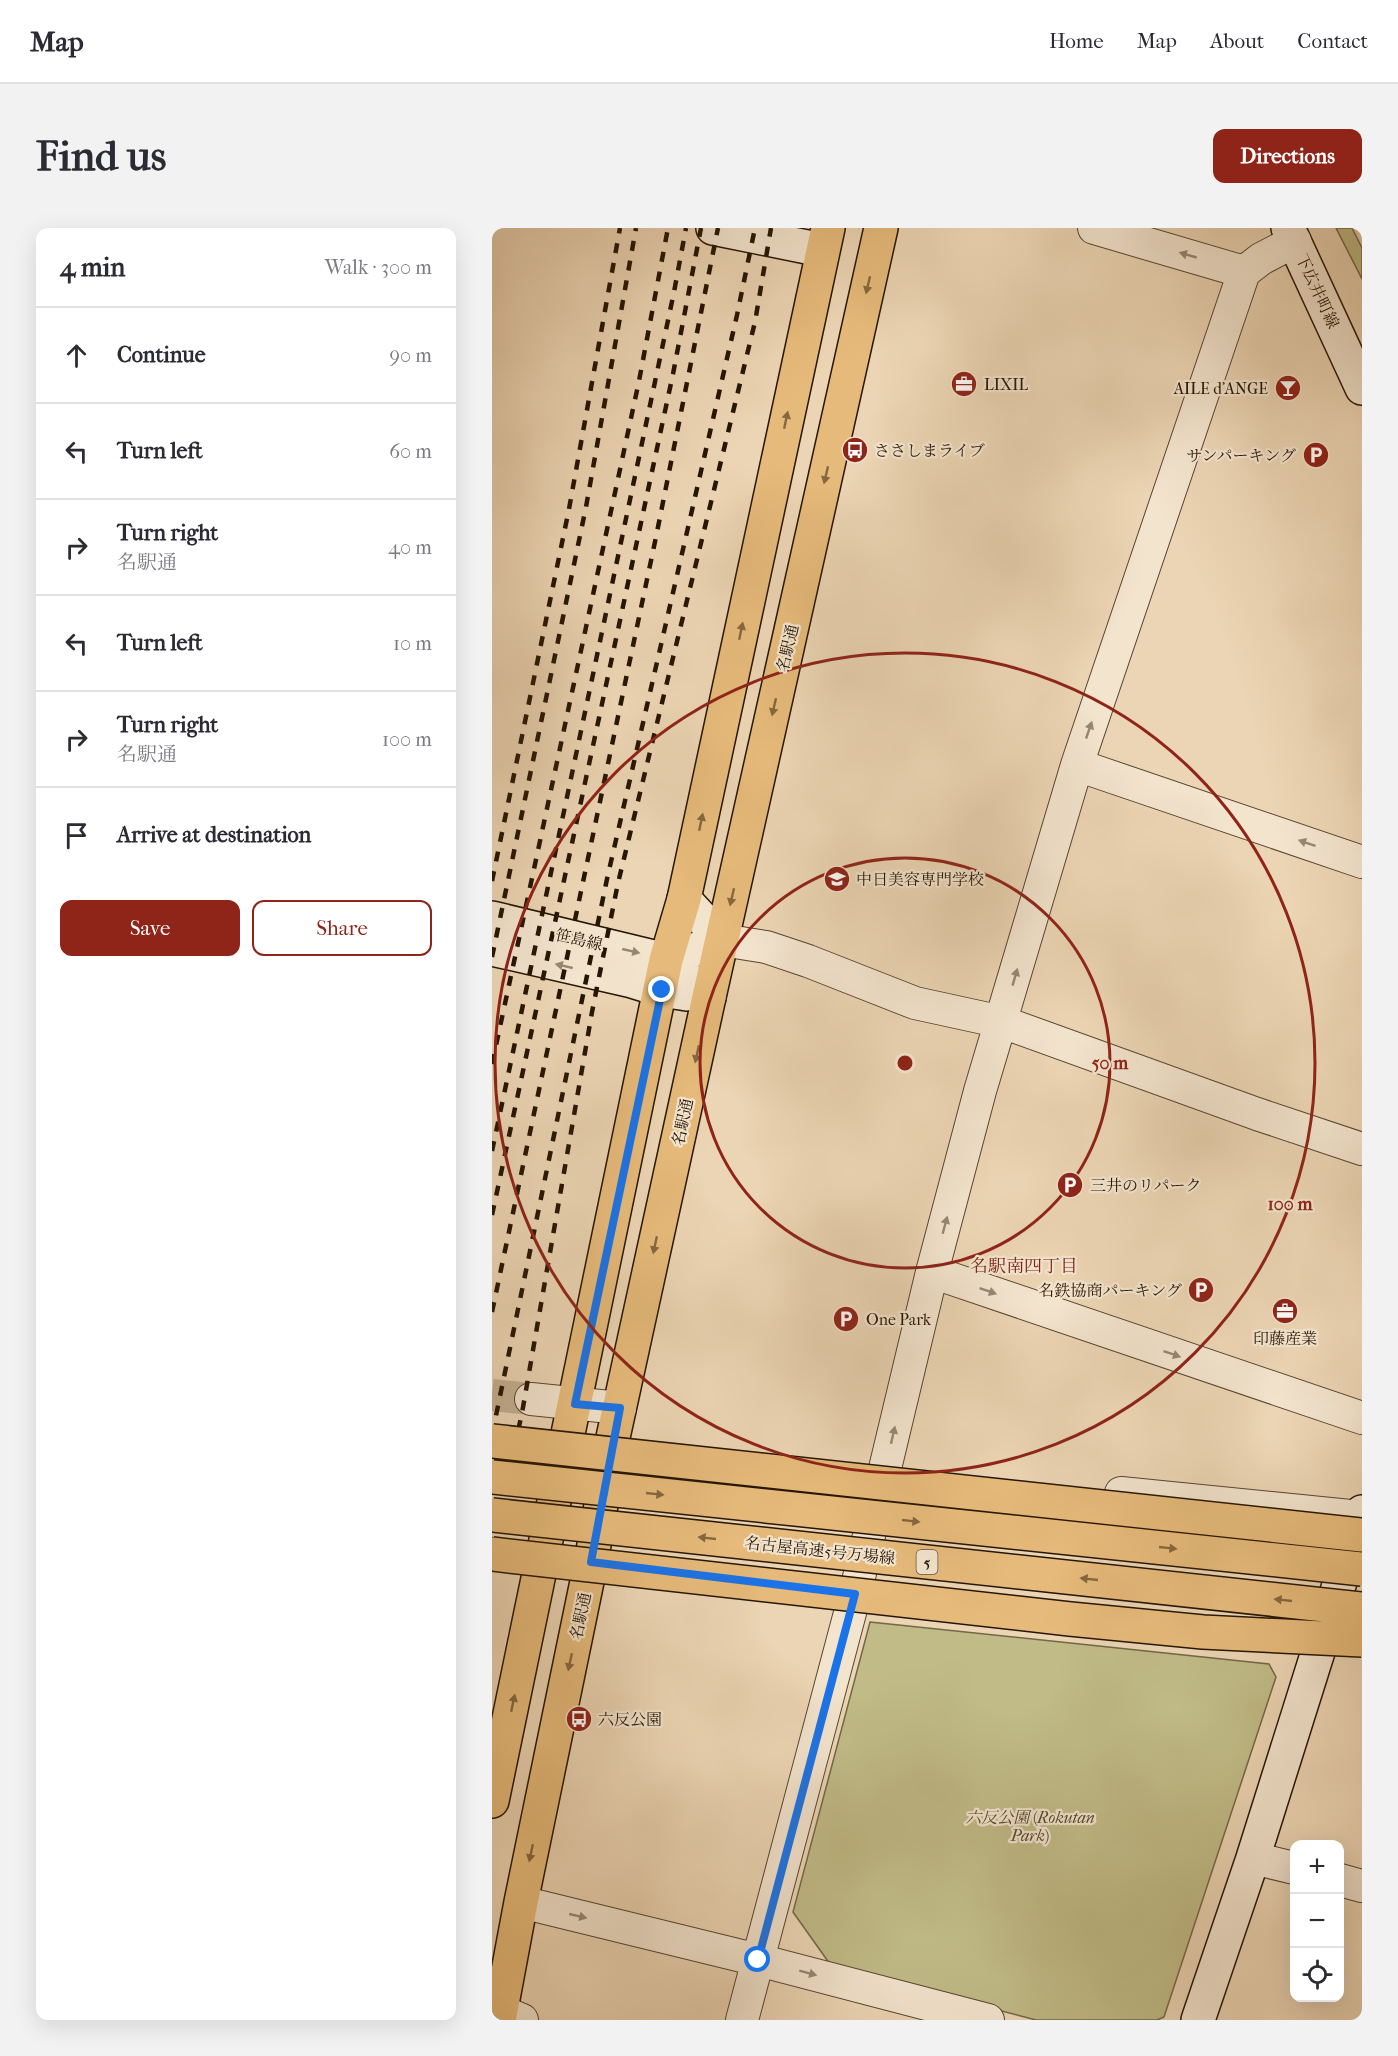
<!DOCTYPE html>
<meta charset="utf-8">
<style>
:root{--surface:#fff;--page:#f2f2f3;--text:#2b2b33;--muted:#7c7c81;--line:#e1e1e2;--accent:#8f2418}
body{margin:0;font-family:"IM FELL French Canon","Noto Serif JP",serif;background:var(--page);color:var(--text)}
.controls{position:absolute;right:18px;bottom:18px;display:grid;overflow:hidden;border-radius:12px;box-shadow:0 6px 24px #0002}
.controls button{width:54px;height:54px;display:grid;place-items:center;padding:0;border:0;border-bottom:2px solid var(--line);background:var(--surface);color:var(--text);font:30px sans-serif}
.stop{position:absolute;width:18px;height:18px;margin:-14px;border:4px solid #1a73e8;border-radius:50%;background:#fff}
.stop.end{background:#1a73e8;border-color:#fff;box-shadow:0 2px 6px #0008}
.list{margin:0;padding:0;list-style:none}
h2{display:flex;justify-content:space-between;align-items:center;height:78px;margin:0;padding:0 24px;font-size:26px}
h2 small{font-size:20px;font-weight:400;color:var(--muted)}
.list li{display:grid;grid-template-columns:39px 1fr auto;gap:18px;align-items:center;box-sizing:border-box;height:96px;padding:0 24px;border-top:2px solid var(--line)}
.list b{display:block;font-size:22px;white-space:nowrap}
.list p{margin:0;font-size:20px;white-space:nowrap;color:var(--muted)}
.list em{font-size:20px;font-style:normal;color:var(--muted)}
.actions{display:flex;gap:12px;padding:18px 24px}
.actions a{flex:1;padding:14px 0;border:2px solid var(--accent);border-radius:12px;text-align:center;font-size:21px;color:var(--accent)}
.actions .main{background:var(--accent);color:#fff}
.icon{flex:none;width:33px;height:33px;fill:none;stroke:currentColor;stroke-width:2;stroke-linecap:round;stroke-linejoin:round}
.map{position:relative;flex:none;width:870px;height:1792px;overflow:hidden;border-radius:12px}
header{display:flex;align-items:center;gap:36px;box-sizing:border-box;height:84px;padding:0 30px;background:var(--surface);border-bottom:2px solid var(--line)}
header strong{font-size:28px}
nav{display:flex;gap:33px;margin-inline-start:auto;font-size:21px}
.intro{display:flex;align-items:center;justify-content:space-between;box-sizing:border-box;height:144px;padding:0 36px}
h1{margin:0;font-size:42px}
.button{padding:15px 27px;border-radius:12px;background:var(--accent);color:#fff;font-size:21px;font-weight:700}
main{display:flex;gap:36px;padding:0 36px}
aside{flex:1;background:var(--surface);border-radius:12px;box-shadow:0 6px 24px #0002}
.map>svg:first-child{display:block}
.green{fill:#c0bb87;stroke:#726845;stroke-width:1.5}
.lines{fill:none;stroke-linecap:round;stroke-linejoin:round}
.street-tunnel{stroke:#c4af91;stroke-width:32;stroke-dasharray:32 16;stroke-linecap:butt}
.street-casing{stroke:#57452f;stroke-width:34}
.secondary-casing{stroke:#251503;stroke-width:36}
.primary-casing{stroke:#251503;stroke-width:36}
.street{stroke:#f3e4ce;stroke-width:32}
.secondary{stroke:#f3e4ce;stroke-width:33}
.primary{stroke:#e6ba7a;stroke-width:33}
.rail{stroke:#251503;stroke-width:4.5;stroke-dasharray:10 10;stroke-linecap:butt}
.highway-bridge-casing{stroke:#251503;stroke-width:36;stroke-linecap:butt}
.highway-bridge{stroke:#e6ba7a;stroke-width:33}
.oneway{fill:#968773}
.oneway2{fill:#86683e}
.route{stroke:#1a73e8;stroke-width:8}
.ring{fill:none;stroke:#8f2418;stroke-width:3}
.labels{text-anchor:middle;stroke-width:4.5;stroke-linejoin:round;paint-order:stroke}
.shield{fill:#f3e4ce;stroke:#635340;stroke-width:1.5}
.shield-label{font-size:15px;font-weight:bold;fill:#251503}
.street-label{font-size:16px;fill:#251503;stroke:#f3e4ce}
.poi-label{font-size:16px;fill:#251503;stroke:#f3e4ce;text-anchor:start}
.park-label{font-size:16px;font-style:italic;fill:#54472b;stroke:#f3e4ce}
.neighbourhood-label{font-size:18px;fill:#7a1f14;stroke:#f3e4ce}
.centre{fill:#8f2418;stroke:#f3e4ce;stroke-width:3}
.ring-label{font-size:18px;text-anchor:middle;font-weight:bold;fill:#8f2418;stroke:#f3e4ce;stroke-width:4.5;stroke-linejoin:round;paint-order:stroke}
</style>
<header>
<strong>Map</strong>
<nav><a>Home</a><a>Map</a><a>About</a><a>Contact</a></nav>
</header>
<div class="intro"><h1>Find us</h1><a class="button">Directions</a></div>
<main>
<aside>
<h2>4 min<small>Walk · 300 m</small></h2>
<ul class="list">
<li><svg class="icon" aria-label="ahead" viewBox="0 0 24 24"><path d="M12 20V5M6 11l6-6 6 6"/></svg><div><b>Continue</b></div><em>90 m</em></li>
<li><svg class="icon" aria-label="left" viewBox="0 0 24 24"><path d="M17 20v-9H6M10 6l-5 5 5 5"/></svg><div><b>Turn left</b></div><em>60 m</em></li>
<li><svg class="icon" aria-label="right" viewBox="0 0 24 24"><path d="M7 20v-9h11M14 6l5 5-5 5"/></svg><div><b>Turn right</b><p>名駅通</p></div><em>40 m</em></li>
<li><svg class="icon" aria-label="left" viewBox="0 0 24 24"><path d="M17 20v-9H6M10 6l-5 5 5 5"/></svg><div><b>Turn left</b></div><em>10 m</em></li>
<li><svg class="icon" aria-label="right" viewBox="0 0 24 24"><path d="M7 20v-9h11M14 6l5 5-5 5"/></svg><div><b>Turn right</b><p>名駅通</p></div><em>100 m</em></li>
<li><svg class="icon" aria-label="arrive" viewBox="0 0 24 24"><path d="M6 21V4h12l-3 4 3 4H6"/></svg><div><b>Arrive at destination</b></div></li>
</ul>
<div class="actions"><a class="main">Save</a><a>Share</a></div>
</aside>
<div class="map">
<svg width="870" height="1792" viewBox="0 0 870 1792">
<rect width="100%" height="100%" fill="#ecd5b4"/>
<filter id="stains"><feTurbulence type="fractalNoise" baseFrequency=".00333" numOctaves="4"/><feColorMatrix values="0 0 0 0 .2 0 0 0 0 .09 0 0 0 0 .02 0 0 0 .5 -.17"/></filter>
<radialGradient id="worn" r=".72"><stop offset=".6" stop-color="#630" stop-opacity="0"/><stop offset="1" stop-color="#630" stop-opacity=".3"/></radialGradient>
<path class="green" d="M844,0H860L870,20V51Z
M378,1394L777,1436L784,1449L672,1789L665,1792H544L340,1739L301,1684Z"/>
<g class="lines">
<path class="street-tunnel" d="M0,1167L39,1171"/>
<g class="street-casing">
<path id="street" d="M602,0L752,44
M585,537L870,634
M230,712L274,719L316,733L423,775L510,794L765,886L870,921
M440,1044L870,1190
M39,1171L128,1180
M629,1265L870,1289
M761,1630L802,1640
M848,1652L870,1658
M29,1674L266,1732L496,1792
M9,1783L30,1792
M250,1792L363,1366L440,1044L488,863L585,537L752,44L769,31L803,13"/>
</g>
<g class="secondary-casing">
<path id="secondary" d="M221,0L330,22
M796,0L870,160
M0,690L174,732L217,769
M0,721L140,753L169,762L195,766
M174,732L230,712L192,671
M706,1792L761,1630L870,1284"/>
</g>
<g class="primary-casing">
<path id="primary" d="M0,1573L174,732L192,671L336,0
M7,1792L29,1674L99,1334L120,1214L217,769L389,0"/>
</g>
<use href="#street" class="street"/>
<use href="#secondary" class="secondary"/>
<use href="#primary" class="primary"/>
<path class="rail" d="M0,653L77,281L128,0
M0,729L94,279L144,0
M0,836L147,153L176,0
M0,923L182,64L194,0
M0,987L181,146L209,0
M0,1084L164,309L226,0
M0,1207L115,651L245,87L263,0
M0,1319L30,1185L100,784L126,655L263,94L279,0"/>
<g class="highway-bridge-casing">
<path id="highway-bridge" d="M0,1213L870,1307
M0,1249L870,1341
M0,1287L870,1381
M0,1326L578,1391L711,1404L870,1412"/>
</g>
<use href="#highway-bridge" class="highway-bridge"/>
</g>
<defs><path id="oneway-solid" d="M-6-.8H1V-3.2L6.5 0L1 3.2V.8H-6Z" transform="scale(1.5)"/></defs>
<g class="oneway">
<use href="#oneway-solid" transform="translate(696 27) rotate(-164)"/>
<use href="#oneway-solid" transform="translate(597 502) rotate(-71)"/>
<use href="#oneway-solid" transform="translate(815 615) rotate(-161)"/>
<use href="#oneway-solid" transform="translate(139 723) rotate(13)"/>
<use href="#oneway-solid" transform="translate(72 738) rotate(-167)"/>
<use href="#oneway-solid" transform="translate(523 749) rotate(-74)"/>
<use href="#oneway-solid" transform="translate(453 997) rotate(-75)"/>
<use href="#oneway-solid" transform="translate(496 1063) rotate(19)"/>
<use href="#oneway-solid" transform="translate(680 1126) rotate(19)"/>
<use href="#oneway-solid" transform="translate(401 1207) rotate(-77)"/>
<use href="#oneway-solid" transform="translate(86 1688) rotate(13)"/>
<use href="#oneway-solid" transform="translate(316 1745) rotate(15)"/>
</g>
<g class="oneway2">
<use href="#oneway-solid" transform="translate(376 57) rotate(103)"/>
<use href="#oneway-solid" transform="translate(294 192) rotate(-78)"/>
<use href="#oneway-solid" transform="translate(334 247) rotate(103)"/>
<use href="#oneway-solid" transform="translate(249 403) rotate(-78)"/>
<use href="#oneway-solid" transform="translate(282 479) rotate(103)"/>
<use href="#oneway-solid" transform="translate(209 594) rotate(-78)"/>
<use href="#oneway-solid" transform="translate(240 669) rotate(103)"/>
<use href="#oneway-solid" transform="translate(205 826) rotate(102)"/>
<use href="#oneway-solid" transform="translate(163 1017) rotate(102)"/>
<use href="#oneway-solid" transform="translate(163 1266) rotate(6)"/>
<use href="#oneway-solid" transform="translate(419 1293) rotate(6)"/>
<use href="#oneway-solid" transform="translate(215 1310) rotate(-174)"/>
<use href="#oneway-solid" transform="translate(676 1320) rotate(6)"/>
<use href="#oneway-solid" transform="translate(597 1351) rotate(-174)"/>
<use href="#oneway-solid" transform="translate(791 1372) rotate(-174)"/>
<use href="#oneway-solid" transform="translate(78 1434) rotate(102)"/>
<use href="#oneway-solid" transform="translate(21 1475) rotate(-78)"/>
<use href="#oneway-solid" transform="translate(39 1625) rotate(102)"/>
</g>
<g class="lines">
<path class="route" d="M170,762L83,1176L128,1180L99,1334L363,1366L266,1732"/>
</g>
<g class="ring">
<circle cx="413" cy="835" r="205"/>
<circle cx="413" cy="835" r="410"/>
</g>
<defs>
<g id="office-disc" transform="scale(1.35)"><circle r="9.5" fill="#8f2418" stroke="#f3e4ce"/><path d="M-6-3h4V-5.5h4V-3h4V5H-6ZM-1-4.5V-3h2v-1.5ZM-6 0V1H6V0Z" fill="#fff"/></g>
<g id="bar-disc" transform="scale(1.35)"><circle r="9.5" fill="#8f2418" stroke="#f3e4ce"/><path d="M-6-5H6L.8 .8V4.5H3.5V6h-7V4.5H-.8V.8Z" fill="#fff"/></g>
<g id="bus-disc" transform="scale(1.35)"><circle r="9.5" fill="#8f2418" stroke="#f3e4ce"/><path d="M-5-6H5V4H4V6H2V4H-2V6H-4V4H-5ZM-3.5-4V0h7V-4ZM-3.5 1.2v1.5H-2V1.2ZM2 1.2v1.5H3.5V1.2Z" fill="#fff"/></g>
<g id="parking-disc" transform="scale(1.35)"><circle r="9.5" fill="#8f2418" stroke="#f3e4ce"/><path d="M-3.5-5.5H1a3.5 3.5 0 0 1 0 7H-1V5.5H-3.5ZM-1-3.4V-.6H.8a1.4 1.4 0 0 0 0-2.8Z" fill="#fff"/></g>
<g id="university-disc" transform="scale(1.35)"><circle r="9.5" fill="#8f2418" stroke="#f3e4ce"/><path d="M0-5L7-2L0 1L-7-2ZM-4 1L0 2.5L4 1V4Q0 6-4 4Z" fill="#fff"/></g>
</defs>
<g fill-rule="evenodd">
<use href="#office-disc" x="472" y="156"/>
<use href="#bar-disc" x="796" y="160"/>
<use href="#bus-disc" x="363" y="222"/>
<use href="#parking-disc" x="824" y="227"/>
<use href="#university-disc" x="345" y="651"/>
<use href="#parking-disc" x="578" y="957"/>
<use href="#parking-disc" x="709" y="1062"/>
<use href="#office-disc" x="793" y="1083"/>
<use href="#parking-disc" x="354" y="1091"/>
<use href="#bus-disc" x="87" y="1491"/>
</g>
<g class="labels">
<rect class="shield" x="424.5" y="1322" width="21" height="24" rx="4.5"/>
<g class="shield-label">
<text x="435" y="1339">5</text>
</g>
<g class="street-label">
<text transform="translate(826 63) rotate(65)" y="6">下広井町線</text>
<text transform="translate(295 420) rotate(-77)" y="6">名駅通</text>
<text transform="translate(87 711) rotate(13)" y="6">笹島線</text>
<text transform="translate(190 894) rotate(-78)" y="6">名駅通</text>
<text transform="translate(328 1322) rotate(6)" y="6">名古屋高速5号万場線</text>
<text transform="translate(88 1388) rotate(-78)" y="6">名駅通</text>
</g>
<g class="poi-label">
<text x="492" y="162">LIXIL</text>
<text x="776" y="166" text-anchor="end">AILE d'ANGE</text>
<text x="382" y="228">ささしまライブ</text>
<text x="804" y="233" text-anchor="end">サンパーキング</text>
<text x="364" y="657">中日美容専門学校</text>
<text x="598" y="963">三井のリパーク</text>
<text x="690" y="1068" text-anchor="end">名鉄協商パーキング</text>
<text x="374" y="1097">One Park</text>
<text x="793" y="1116" text-anchor="middle">印藤産業</text>
<text x="106" y="1497">六反公園</text>
</g>
<g class="park-label">
<text x="538" y="1595">六反公園 (Rokutan<tspan x="538" dy="18">Park)</tspan></text>
</g>
<g class="neighbourhood-label">
<text x="532" y="1044">名駅南四丁目</text>
</g>
</g>
<circle cx="413" cy="835" r="9" class="centre"/>
<g class="ring-label">
<text x="618" y="841">50 m</text>
<text x="798" y="982">100 m</text>
</g>
<rect width="100%" height="100%" filter="url(#stains)"/>
<rect width="100%" height="100%" fill="url(#worn)"/>
</svg>
<div class="controls">
<button>+</button>
<button>−</button>
<button><svg class="icon" aria-label="locate" viewBox="0 0 24 24"><circle cx="12" cy="12" r="6"/><path d="M12 2v4M12 18v4M2 12h4M18 12h4"/></svg></button>
</div>
<div class="stop" style="left:266px;top:1732px"></div>
<div class="stop end" style="left:170px;top:762px"></div>
</div>
</main>
